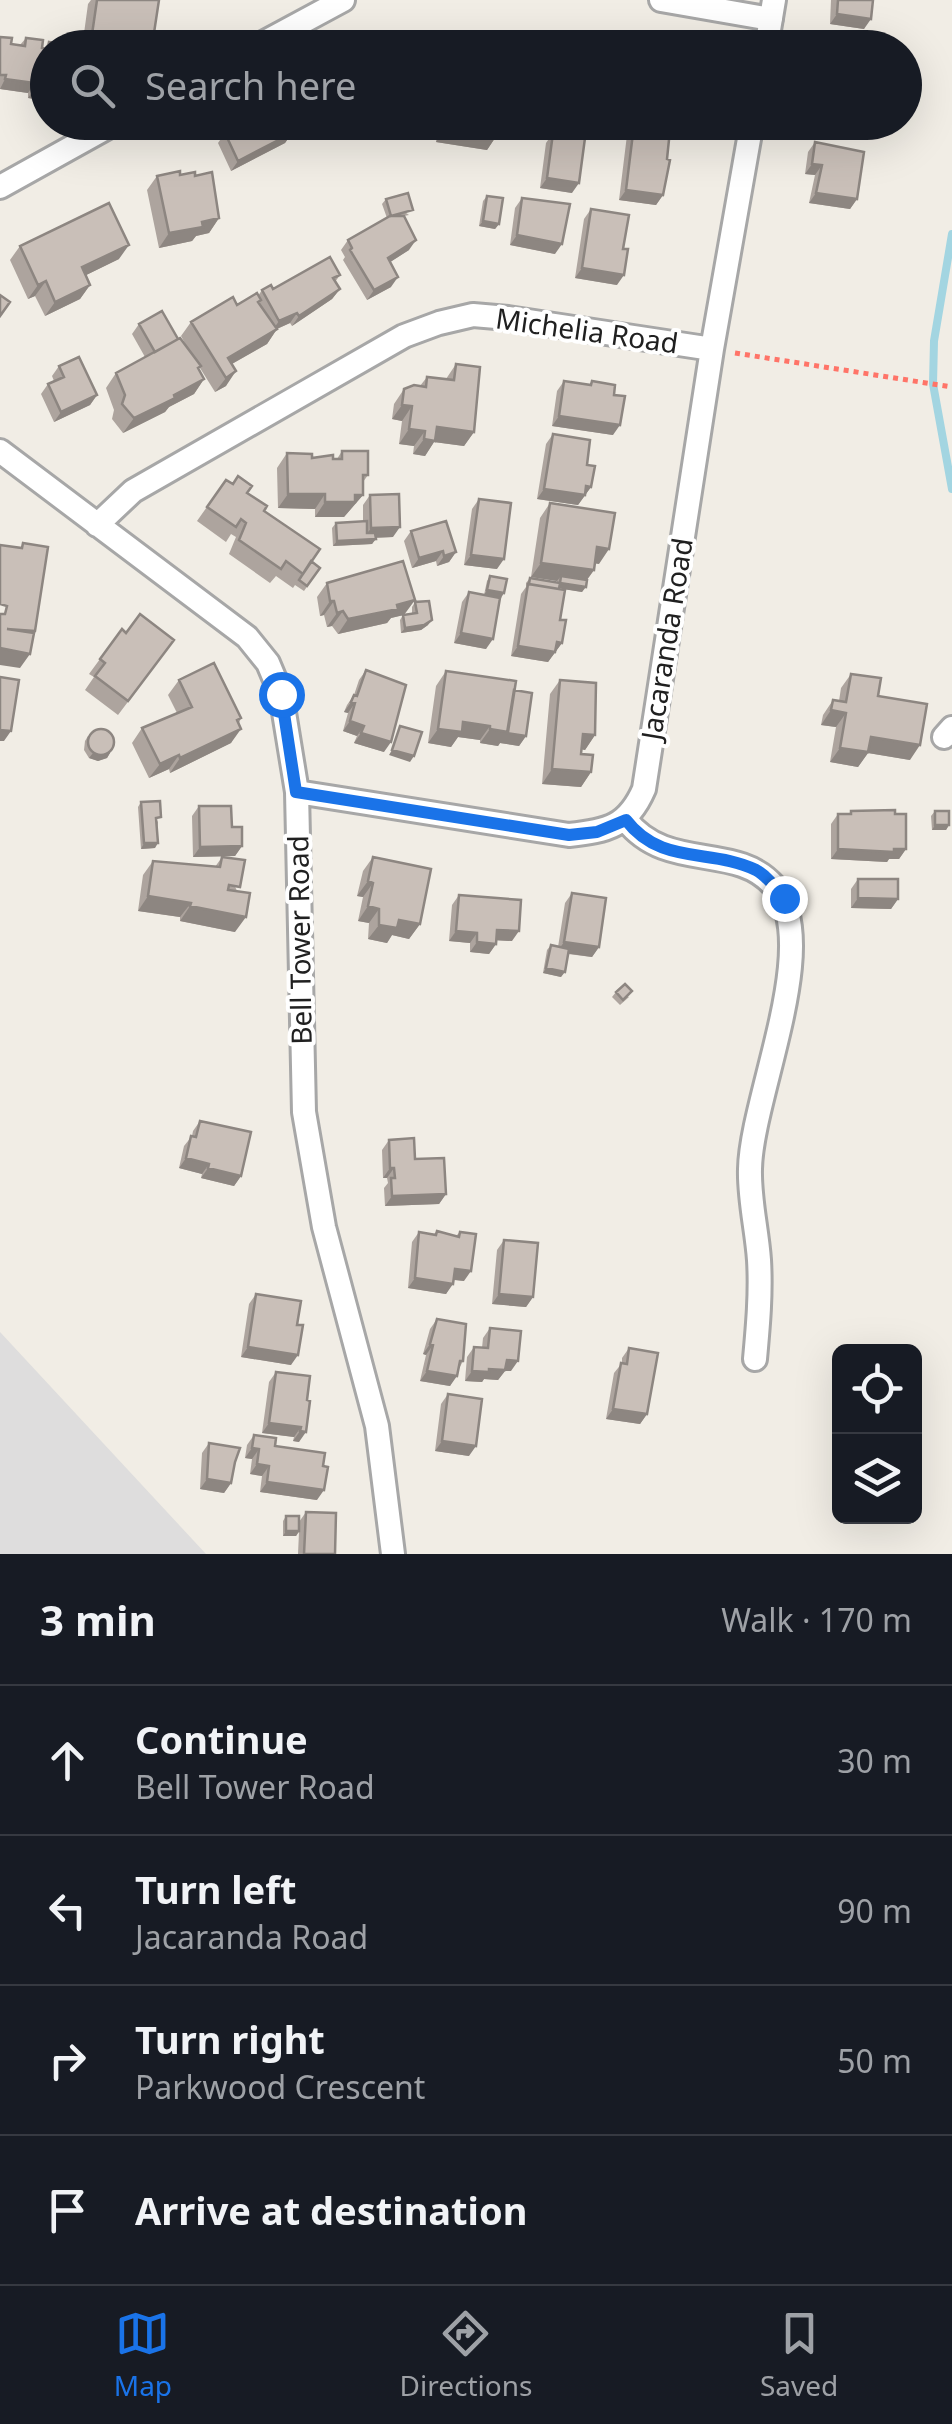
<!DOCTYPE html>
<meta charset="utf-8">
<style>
:root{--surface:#171b24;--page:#242831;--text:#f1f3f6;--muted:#9ea1a6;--line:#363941;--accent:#1a73e8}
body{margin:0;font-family:"Noto Sans",sans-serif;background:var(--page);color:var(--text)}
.controls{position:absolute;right:30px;bottom:30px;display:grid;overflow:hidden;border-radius:15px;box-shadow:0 10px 40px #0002}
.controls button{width:90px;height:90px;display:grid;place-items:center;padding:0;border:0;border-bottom:2px solid var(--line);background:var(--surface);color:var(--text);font:50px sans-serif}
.stop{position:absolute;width:30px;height:30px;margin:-22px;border:8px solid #1a73e8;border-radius:50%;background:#fff}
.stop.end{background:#1a73e8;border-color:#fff;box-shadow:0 2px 10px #0008}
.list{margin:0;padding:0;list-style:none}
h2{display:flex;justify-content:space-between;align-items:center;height:130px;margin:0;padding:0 40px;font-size:42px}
h2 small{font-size:32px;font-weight:400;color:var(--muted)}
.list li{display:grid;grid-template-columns:65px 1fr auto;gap:30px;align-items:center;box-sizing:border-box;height:150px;padding:0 40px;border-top:2px solid var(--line)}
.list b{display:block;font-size:38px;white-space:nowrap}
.list p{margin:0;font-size:32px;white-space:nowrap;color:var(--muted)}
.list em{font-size:32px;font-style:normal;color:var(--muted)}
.icon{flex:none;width:55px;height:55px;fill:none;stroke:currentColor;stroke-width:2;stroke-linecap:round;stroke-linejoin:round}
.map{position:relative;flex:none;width:952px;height:1554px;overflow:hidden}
.search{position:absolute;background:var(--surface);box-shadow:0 10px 40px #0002;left:30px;right:30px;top:30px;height:110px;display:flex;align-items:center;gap:25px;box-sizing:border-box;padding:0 35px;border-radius:55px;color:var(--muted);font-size:38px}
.sheet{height:730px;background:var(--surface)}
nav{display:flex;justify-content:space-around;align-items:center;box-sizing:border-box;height:140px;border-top:2px solid var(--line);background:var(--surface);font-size:28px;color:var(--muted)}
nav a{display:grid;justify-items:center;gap:5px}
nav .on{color:var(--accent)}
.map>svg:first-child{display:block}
.residential{fill:#dedddd}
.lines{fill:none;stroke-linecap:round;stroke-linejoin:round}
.stream{stroke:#a3d5e1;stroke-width:8}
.minor-casing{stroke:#a7a7a7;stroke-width:28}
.path{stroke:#ff7468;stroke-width:5;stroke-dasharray:5 5;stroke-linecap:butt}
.minor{stroke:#fff;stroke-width:22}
.wall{fill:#ada49e}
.shaded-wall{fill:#8d8681}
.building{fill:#c9bfb8;stroke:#8d8681;stroke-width:2.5}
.route{stroke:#1a73e8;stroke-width:12}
.labels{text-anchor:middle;stroke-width:8;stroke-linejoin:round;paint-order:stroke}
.street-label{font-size:28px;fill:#202020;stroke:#fff}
</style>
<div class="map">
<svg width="952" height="1554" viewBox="0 0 952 1554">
<rect width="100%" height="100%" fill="#f1ede5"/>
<path class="residential" d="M0,1332L206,1554H0Z"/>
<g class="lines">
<path class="stream" d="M952,234L934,341L933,384L952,489"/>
<g class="minor-casing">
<path id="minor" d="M661,0L771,19
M254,48L343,0
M766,48L774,0
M0,187L117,122
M0,451L247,637L268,663L281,694L297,792L304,1112L324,1227L377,1426L393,1554
M97,525L133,491L404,336L439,323L473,315L508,318L712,349
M944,737L952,728
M297,792L569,835C608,831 628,826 644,789L712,349L752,122
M626,820C667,873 736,842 774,886C823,943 751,1098 750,1169C749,1199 757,1230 759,1260C761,1293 758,1326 755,1359"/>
</g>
<path class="path" d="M735,353L952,387"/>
<use href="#minor" class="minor"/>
</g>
<path class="wall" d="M91,0H159L151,48H82L88,4Z
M831,0H873L864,29L830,24Z
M0,37L11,44L20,45L26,38L44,48L49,42L48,101L28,98V93L0,89Z
M310,122H353L314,135Z
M368,122H386L384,132L372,135Z
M438,122H499L497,135L487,150L436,142Z
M272,124L292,133L285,143L231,171L218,143L225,133Z
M634,125L663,195L656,205L619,200L627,135Z
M553,133L572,193L540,188L546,143Z
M815,142L857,199L850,209L809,203L815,175L805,174L808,152Z
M157,176H195L219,218L209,233L196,236L192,241L159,248L147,190Z
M487,196L499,224L495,229L479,226L483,201Z
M522,198L555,254L510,245L515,208Z
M386,199L409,215L404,216L409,250L390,262L391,287L367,300L343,260L345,257L341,250L348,240L387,218L382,204Z
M591,209L617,285L575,278L584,219Z
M20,246L119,259L86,275L90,285L80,299L45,316L35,296L28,299L10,260Z
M340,275L335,282L340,289L332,299L292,326L290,323L277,329L267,344L232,364L226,386L215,392L200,368L199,369L204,379L194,394L169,407L165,412L123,433L112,419L114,410L106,388L116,373L145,357L132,334L139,324L178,339L187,347L181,336L191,322L258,296L262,290Z
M456,364L474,432L464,446L434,442L425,456L413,454L414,446L399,444L402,421L392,419L394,404L404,389L420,386L427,377L446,379Z
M59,366L97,395L90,405L54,422L41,394L48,384L54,381L52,376Z
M564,381L589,385L592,381L614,395L613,435L552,426L557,391Z
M553,434L587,465L591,487L578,505L537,499L546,444Z
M342,451L368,475L363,482V495L344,517H315V509L278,508L277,468L287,453L312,458L337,459Z
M226,480L247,493L311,561L320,568L304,591L295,585L293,588L276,576L270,583L229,554L236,537L231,534L226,542L197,521Z
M370,495L393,537L375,538L372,544L333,546L332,528L336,523L363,522V505Z
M479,499L497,569L464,565L472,509Z
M550,503L599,564L595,563L594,570L587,580L582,592L559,588L562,643L548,662L511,656L521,594L526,587V583L530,578L557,583V581L531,577L540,518Z
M411,531L456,552L449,562L437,566L436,561L412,568L404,541Z
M490,576L500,598L486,649L454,643L462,602L469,592L484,595L487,581Z
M327,583L405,614H412V607L415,602L428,625L421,630L401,633L400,620L403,615L391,618L387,623L338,634L332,626L327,627L324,615L320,616L317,597Z
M164,654L118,715L85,690L94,677L89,674L100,659Z
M366,670L384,752L354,743L357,736L343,731L348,713L344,712L347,705L354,695L359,680Z
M446,671L514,690L526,736L519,746L500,743L498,746L480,743V740L458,737L451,747L428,743L436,686Z
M851,674L878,696L910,760L868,753L858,767L830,762L836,727L821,725L823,715L833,700L839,701L841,688Z
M179,680L241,718L231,743L170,773L169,769L149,778L132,743L142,728L177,713L168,695Z
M560,680L595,735L585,750L582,749L581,754L591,772L581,787L542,784L550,694Z
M88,736L110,753L107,758L98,761L89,758L84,750L85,741Z
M141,802L158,822L155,848L141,849L138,807Z
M199,806L232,827L242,846L235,856L193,857L192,816Z
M851,811L895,814L906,849L899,859H889L887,862L831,859V824L838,814H849Z
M935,811L949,825L946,830H932L931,816Z
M222,857L237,891L235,932L180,921V917L138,911L143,875L153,861L215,867Z
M373,857L420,924L409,939L392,935L387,943L368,939L369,923L358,921L363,897L357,896L363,871Z
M858,879L898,899L891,909L851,908V889Z
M572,893L599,947L592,957L568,954L561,977L543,973L547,950L551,945L558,947L565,903Z
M459,895L512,941L496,940V944L489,954L470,952V943L449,941L452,905Z
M616,992L629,997L620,1005L612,997Z
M200,1121L241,1176L234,1186L201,1178L202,1174L179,1168L184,1146L192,1136L193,1131Z
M389,1140L415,1159L446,1194L439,1204L385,1206L384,1188L388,1183L387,1178H383L382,1150Z
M437,1231L456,1236L460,1232L464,1281L454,1280L446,1294L408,1288L412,1242L419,1232L434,1234Z
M504,1240L533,1297L526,1307L492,1304L497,1250Z
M256,1294L297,1325L291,1365L241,1357L249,1304Z
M437,1319L463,1361L450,1386L420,1381L426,1355L423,1354L430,1329Z
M490,1328L511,1371H505L498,1380L484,1379L482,1382L465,1381L467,1357L474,1347L482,1348L483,1338Z
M629,1348L647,1414L640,1424L606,1419L614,1373L622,1363V1358Z
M276,1372L310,1376L299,1442L293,1441L294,1437L262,1433L269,1382Z
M448,1394L469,1456L435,1451L441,1404Z
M254,1435L275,1446L317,1500L260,1492L262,1476L250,1474L252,1459L245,1458L247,1445Z
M209,1443L235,1462L231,1483L224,1493L200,1489L202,1453Z
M306,1512L335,1554H298L299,1532L296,1536H283V1521L286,1516L299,1522Z"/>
<path class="shaded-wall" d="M837,14L871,19L864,29L830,24Z
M124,42L152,46L151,48H120Z
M5,79L35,83L28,93L0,89Z
M35,88L48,90V101L28,98Z
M330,122H353L314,135L321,125Z
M549,122H573L571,126Z
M388,126L384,132L372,135L376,130Z
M446,127L497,135L487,150L436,142Z
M292,133L285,143L231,171L238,161Z
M812,164L822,165L815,175L805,174Z
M547,178L579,183L572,193L540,188Z
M626,190L663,195L656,205L619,200Z
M816,193L857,199L850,209L809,203Z
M219,218L209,233L196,236L192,241L159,248L169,233L202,222Z
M483,221L499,224L495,229L479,226Z
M517,235L562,244L555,254L510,245Z
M416,240L409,250L381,268L388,258Z
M129,245L119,259L72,282L82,267Z
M582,268L624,275L617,285L575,278Z
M398,277L391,287L367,300L374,290Z
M46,281L35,296L28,299L38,285Z
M90,285L80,299L45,316L55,302Z
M340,289L332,299L292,326L299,316Z
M297,313L290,323L272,331L279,321Z
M277,329L267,344L221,370L228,358Z
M236,371L226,386L215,392L226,378Z
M204,379L194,394L169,407L165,412L123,433L134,418Z
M97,395L90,405L54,422L61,412Z
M402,405L412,406L402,421L392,419Z
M559,416L620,425L613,435L552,426Z
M437,427L474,432L464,446L434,442L425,456L413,454L424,439Z
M409,429L425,431L414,446L399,444Z
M586,486L591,487L578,505L537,499L544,489Z
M288,494H325L315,509L278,508Z
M355,495H363L344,517H315L325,502Z
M400,527L393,537L364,538L371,528Z
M376,539L372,544L333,546L337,541Z
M597,547L609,549L599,564L587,562Z
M443,551L436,561L412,568L419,558Z
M456,552L449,562L437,566L444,556Z
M471,555L504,559L497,569L464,565Z
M541,563L594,570L583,585L561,576L557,581L531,577Z
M560,583L586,587L582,592L556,588Z
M487,590L504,593L501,598L484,595Z
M415,600L404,615L391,618L387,623L338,634L348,619Z
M330,601H334L324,615L320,616Z
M343,611L332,626L327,627L337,613Z
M432,620L428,625L421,630L401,633L405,628Z
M461,633L493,639L486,649L454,643Z
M557,642L562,643L548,662L511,656L518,646Z
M0,648L30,654L20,668L0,665Z
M351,702L355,703L348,713L344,712Z
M831,710L846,713L836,727L821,725Z
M350,721L364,726L357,736L343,731Z
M463,722L490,726L480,740L458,737L451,747L428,743L438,729Z
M241,729L231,743L170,773L180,758Z
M490,729L526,736L519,746L500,743L498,746L480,743Z
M0,730L11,731L4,741H0Z
M361,733L391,742L384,752L354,743Z
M583,734L595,735L585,750L573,748Z
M871,737L920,745L910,760L868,753L858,767L830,762L840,748Z
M392,750L414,756L410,762L389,755Z
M93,753H110L107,758L98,761L89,758Z
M179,755L169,769L149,778L160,764Z
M552,769L591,772L581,787L542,784Z
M935,825H949L946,830H932Z
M144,843H158L155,848L141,849Z
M242,846L235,856L193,857L200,847Z
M838,849H906L899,859H889L887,862L831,859Z
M368,881L373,883L363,897L357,896Z
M148,896L191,903L180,917L138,911Z
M858,898L898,899L891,909L851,908Z
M190,906L246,917L235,932L180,921Z
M368,906L379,909L369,923L358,921Z
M399,920L420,924L409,939L392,935L387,943L368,939L379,925Z
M497,930L519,931L512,941L490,940Z
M456,931L477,933L470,943L449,941Z
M477,942L496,944L489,954L470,952Z
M564,942L599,947L592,957L557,952Z
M546,968L565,972L561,977L543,973Z
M186,1158L209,1164L202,1174L179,1168Z
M208,1168L241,1176L234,1186L201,1178Z
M390,1168H394L387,1178H383Z
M446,1194L439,1204L385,1206L392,1196Z
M455,1269L471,1271L464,1281L448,1279Z
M415,1278L453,1284L446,1294L408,1288Z
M499,1294L533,1297L526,1307L492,1304Z
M430,1344L433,1345L426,1355L423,1354Z
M248,1347L298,1355L291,1365L241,1357Z
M507,1360L518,1361L511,1371H505L498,1380L484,1379L482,1382L465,1381L472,1371L489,1369Z
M427,1371L457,1376L450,1386L420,1381Z
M613,1409L647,1414L640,1424L606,1419Z
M269,1423L301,1427L294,1437L262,1433Z
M300,1431L306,1432L299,1442L293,1441Z
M442,1441L476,1446L469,1456L435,1451Z
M252,1448L259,1449L252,1459L245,1458Z
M257,1464L269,1466L262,1476L250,1474Z
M207,1479L231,1483L224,1493L200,1489Z
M267,1482L324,1490L317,1500L260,1492Z
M286,1531H299L296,1536H283Z"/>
<path class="building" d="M97,0H159L152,46L124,42V48H90Z
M838,0H873L871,19L837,14Z
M0,37L12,38L11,44L25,46L26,38L43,40L42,48L48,49V90L35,88V83L5,79L6,75H0Z
M627,37L654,46V48H625Z
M49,42L64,44V48H48Z
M244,122H272V124L287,122L292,133L238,161L225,133Z
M373,122H386L388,126L376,130Z
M446,122H499L497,135L446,127Z
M634,125L670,130L667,159L670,160L663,195L626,190Z
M553,133L585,138L579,183L547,178Z
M815,142L864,152L857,199L816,193L822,165L812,164Z
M180,171V175L195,172V176L212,172L219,218L202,222L203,227L169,233L157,176Z
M408,193L413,210L391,216L386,199Z
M487,196L503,198L499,224L483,221Z
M522,198L570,204L562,244L517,235Z
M109,203L129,245L82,267L90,285L55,302L46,281L38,285L20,246Z
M591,209L629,215L623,249H628L624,275L582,268Z
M390,216H404L416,240L388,258L398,277L374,290L350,250L352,248L348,240Z
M330,257L340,275L333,278L340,289L299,316L297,313L279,321L262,290L271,285L273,289Z
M257,293L261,300L258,302L277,329L228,358L236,371L226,378L191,322L233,297L237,305Z
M0,295L10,302L0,316Z
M162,311L178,339L155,352L139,324Z
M180,338L201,366L198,368L204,379L174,395L175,398L134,418L122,404L125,395L116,373Z
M79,357L97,395L61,412L48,384L64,377L59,366Z
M456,364L480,367L474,432L437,427L435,441L424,439L425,431L409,429L412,406L402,405L404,389L414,385L426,387L427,377L454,380Z
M564,381L591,385L592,381L615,385L614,395L625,396L620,425L559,416Z
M553,434L590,440L587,465L595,466L591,487L586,486L585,495L544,489Z
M342,451H368V475H363V495H355V502H325V494H288L287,453L312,454V458L333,455V459H342Z
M238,476L252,486L247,493L267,506L264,511L320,549L303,574L286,561L281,569L239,540L246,523L241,519L236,527L207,507L226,480L233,484Z
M399,494L400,527L371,528L370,495Z
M479,499L511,503L504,559L471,555Z
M550,503L615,513L609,549L597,547L594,570L541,563Z
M367,521V533H375L376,539L337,541L336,523Z
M446,521L456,552L444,556L443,551L419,558L411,531Z
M23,543L48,547L35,631L7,629L34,633L30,654L0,648V614H5L7,606L0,604V545L22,548Z
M311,561L320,568L307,586L299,580Z
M403,561L415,600L397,605L398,609L348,619L343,611L337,613L334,601H330L327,583Z
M490,576L507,579L504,593L487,590Z
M561,576L587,580L586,587L560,583Z
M530,578L560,583L559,589L529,584Z
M528,584L565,590L560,620H566L562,643L557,642L555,652L518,646Z
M469,592L500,598L493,639L461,633Z
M429,601L432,620L424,625L405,628L403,615L417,613L415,602Z
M140,614L174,640L128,701L95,676L105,663L100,659L122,629L126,633Z
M214,663L241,718L237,720L241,729L180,758L179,755L160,764L142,728L192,707L179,680Z
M366,670L406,685L391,742L361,733L364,726L350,721L355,703L351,702L354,695L357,696Z
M446,671L516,681L508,732L490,729V726L463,722L462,732L438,729Z
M851,674L881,678L878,696L927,704L920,745L871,737L868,752L840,748L846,713L831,710L833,700L846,702Z
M0,677L19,680L11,731L0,730Z
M560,680L596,683L595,735L583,734L581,754L593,755L591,772L552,769Z
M514,690L532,693L526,736L507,733Z
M400,726L422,732L414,756L392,750Z
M88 742a13 13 0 1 1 26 0a13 13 0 1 1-26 0Z
M160,801L161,817L156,818L158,843H144L141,802Z
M199,806H231L232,827H242V846L200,847Z
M895,810V814H906V849H894V852L838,849V814H851V811Z
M935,811H949V825H935Z
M222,857L245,860L240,887L229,885L228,890L250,893L246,917L190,906L191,903L148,896L153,861L220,867Z
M373,857L431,869L420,924L399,920L397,928L379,925V909L368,906L373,883L368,881Z
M858,879H898V899L858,898Z
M572,893L606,898L599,947L564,942Z
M459,895L521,900L519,931L497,930L496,944L477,942V933L456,931Z
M551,945L569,949L565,972L546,968Z
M625,984L632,991L623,1000L616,992Z
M200,1121L251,1132L241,1176L208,1168L209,1164L186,1158L191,1136L196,1137Z
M414,1138L415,1159L444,1158L446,1194L392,1196L391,1178H395L394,1168H390L389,1140Z
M437,1231L459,1237L460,1232L476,1234L471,1271L455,1269L453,1284L415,1278L419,1232L436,1235Z
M504,1240L538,1243L533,1297L499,1294Z
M256,1294L301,1301L297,1325H303L298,1355L248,1347Z
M437,1319L466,1324L463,1361H460L457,1376L427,1371L433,1345L430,1344Z
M490,1328L521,1331L518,1361L507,1360L505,1370L489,1369V1372L472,1371L474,1347L488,1348Z
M629,1348L658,1353L647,1414L613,1409L621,1363L627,1364Z
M276,1372L310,1376L307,1400L310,1401L306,1432L300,1431L301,1427L269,1423Z
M448,1394L482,1399L476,1446L442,1441Z
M254,1435L276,1438L275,1446L325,1453L323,1466L328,1467L324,1490L267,1482L269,1466L257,1464L259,1449L252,1448Z
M209,1443L240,1448L235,1462L231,1483L207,1479Z
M306,1512L336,1513L335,1554H304Z
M286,1516H299V1531H286Z"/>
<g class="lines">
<path class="route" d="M281,694L296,792L569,835L597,832L626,820C661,866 711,848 756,870C767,876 776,888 784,898"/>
</g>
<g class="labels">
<g class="street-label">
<text transform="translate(587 331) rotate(8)" y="10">Michelia Road</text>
<text transform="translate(667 639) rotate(-81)" y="10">Jacaranda Road</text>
<text transform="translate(300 940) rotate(-91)" y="10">Bell Tower Road</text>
</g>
</g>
</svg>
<div class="controls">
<button><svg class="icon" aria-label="locate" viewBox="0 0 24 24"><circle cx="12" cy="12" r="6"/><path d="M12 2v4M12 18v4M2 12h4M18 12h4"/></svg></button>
<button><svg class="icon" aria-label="layers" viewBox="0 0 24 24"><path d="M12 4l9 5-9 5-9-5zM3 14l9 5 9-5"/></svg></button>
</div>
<div class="stop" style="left:281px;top:694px"></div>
<div class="stop end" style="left:784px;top:898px"></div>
<div class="search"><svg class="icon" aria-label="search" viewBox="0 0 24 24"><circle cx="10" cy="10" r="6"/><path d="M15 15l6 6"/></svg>Search here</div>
</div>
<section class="sheet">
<h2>3 min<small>Walk · 170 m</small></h2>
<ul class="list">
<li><svg class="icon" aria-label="ahead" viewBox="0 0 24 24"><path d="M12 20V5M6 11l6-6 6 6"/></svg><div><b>Continue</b><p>Bell Tower Road</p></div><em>30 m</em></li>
<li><svg class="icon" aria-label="left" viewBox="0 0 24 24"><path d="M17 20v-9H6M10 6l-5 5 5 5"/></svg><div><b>Turn left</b><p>Jacaranda Road</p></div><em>90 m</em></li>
<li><svg class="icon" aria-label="right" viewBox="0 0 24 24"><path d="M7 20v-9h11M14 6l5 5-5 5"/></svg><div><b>Turn right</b><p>Parkwood Crescent</p></div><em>50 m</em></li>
<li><svg class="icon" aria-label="arrive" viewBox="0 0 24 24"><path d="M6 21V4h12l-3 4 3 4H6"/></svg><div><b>Arrive at destination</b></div></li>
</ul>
</section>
<nav>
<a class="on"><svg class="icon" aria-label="map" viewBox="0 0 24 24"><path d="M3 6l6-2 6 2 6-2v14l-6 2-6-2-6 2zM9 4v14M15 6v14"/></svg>Map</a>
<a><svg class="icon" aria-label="directions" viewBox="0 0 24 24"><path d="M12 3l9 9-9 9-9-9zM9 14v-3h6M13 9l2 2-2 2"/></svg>Directions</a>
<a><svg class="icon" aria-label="saved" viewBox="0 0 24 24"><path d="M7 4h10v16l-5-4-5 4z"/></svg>Saved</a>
</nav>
